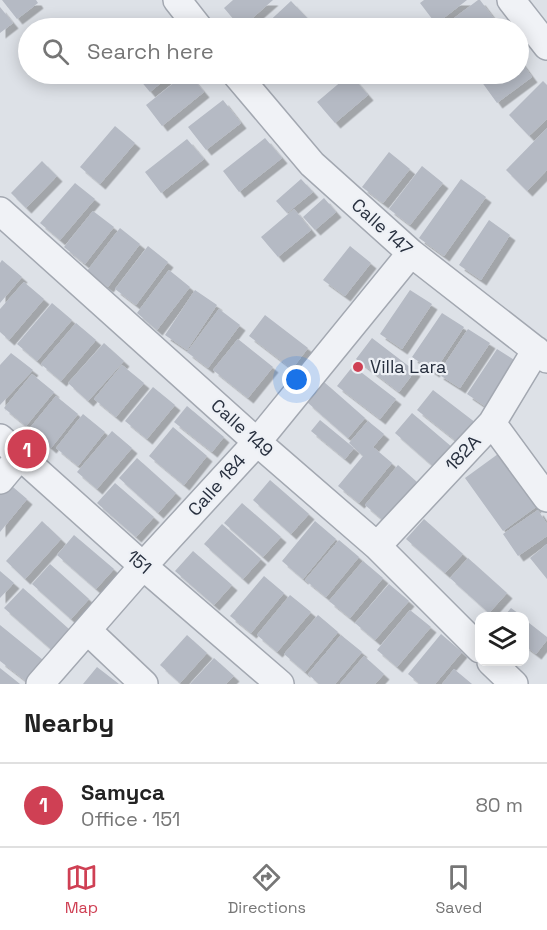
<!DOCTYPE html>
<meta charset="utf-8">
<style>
:root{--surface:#fff;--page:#f2f2f2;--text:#222;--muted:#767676;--line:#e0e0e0;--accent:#cf4054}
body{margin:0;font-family:"Space Grotesk",sans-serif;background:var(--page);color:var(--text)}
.controls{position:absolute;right:18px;bottom:18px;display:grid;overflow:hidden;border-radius:12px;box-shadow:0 3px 15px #0003}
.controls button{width:54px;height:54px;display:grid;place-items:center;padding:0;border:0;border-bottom:2px solid var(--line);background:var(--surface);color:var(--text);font:30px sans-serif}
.you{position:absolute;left:297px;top:380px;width:21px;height:21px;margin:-15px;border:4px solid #fff;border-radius:50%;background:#1a73e8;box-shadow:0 0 0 9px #1a73e833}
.badge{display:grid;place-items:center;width:39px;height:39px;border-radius:50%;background:var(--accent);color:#fff;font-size:20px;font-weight:700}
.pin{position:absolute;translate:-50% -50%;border:3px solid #fff;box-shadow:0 2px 6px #0006}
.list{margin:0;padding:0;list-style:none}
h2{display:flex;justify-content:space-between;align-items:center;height:78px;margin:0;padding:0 24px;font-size:26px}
h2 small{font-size:20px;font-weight:400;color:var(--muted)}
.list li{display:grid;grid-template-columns:39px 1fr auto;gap:18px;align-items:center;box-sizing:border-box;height:84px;padding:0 24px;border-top:2px solid var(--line)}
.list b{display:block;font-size:22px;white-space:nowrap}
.list p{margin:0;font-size:20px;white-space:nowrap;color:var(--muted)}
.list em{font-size:20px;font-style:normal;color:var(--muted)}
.icon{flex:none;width:33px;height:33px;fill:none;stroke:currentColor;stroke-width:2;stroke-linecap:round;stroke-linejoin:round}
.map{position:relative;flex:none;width:547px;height:684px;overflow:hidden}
.search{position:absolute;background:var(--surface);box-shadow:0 3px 15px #0003;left:18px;right:18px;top:18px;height:66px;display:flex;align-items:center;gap:15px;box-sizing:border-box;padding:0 21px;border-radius:33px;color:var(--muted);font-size:22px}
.sheet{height:162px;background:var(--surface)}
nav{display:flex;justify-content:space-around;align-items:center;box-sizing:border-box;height:84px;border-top:2px solid var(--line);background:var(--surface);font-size:16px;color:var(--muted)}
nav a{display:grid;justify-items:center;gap:3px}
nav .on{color:var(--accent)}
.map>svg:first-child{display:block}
.building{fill:#b5bac4;filter:url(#shadow)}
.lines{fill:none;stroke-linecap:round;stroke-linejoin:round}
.minor-casing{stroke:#a3a8b1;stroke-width:30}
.minor{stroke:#f0f2f6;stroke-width:27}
.poi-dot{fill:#cf4054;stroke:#edf0f5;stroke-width:2}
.labels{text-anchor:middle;stroke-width:4.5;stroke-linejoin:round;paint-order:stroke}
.street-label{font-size:18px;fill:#272f3e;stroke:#edf0f5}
.poi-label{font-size:18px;fill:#272f3e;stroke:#edf0f5;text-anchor:start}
</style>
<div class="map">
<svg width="547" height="684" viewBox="0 0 547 684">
<defs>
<filter id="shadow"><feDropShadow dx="5.5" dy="5.5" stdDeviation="0" flood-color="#0004"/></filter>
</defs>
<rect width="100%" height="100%" fill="#dde1e7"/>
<path class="building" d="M2,0H36L38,3L17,19Z
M233,0H273L241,28L224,8Z
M424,0H467L436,24L420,3Z
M478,0H480L495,20L484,28H441Z
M291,1L309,20L301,28H262Z
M0,7L13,23L0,33Z
M518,58L532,77L497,103L476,74H518Z
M135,74H172L150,92Z
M185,74H189L204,92L162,126L146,105Z
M350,74L368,95L335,123L317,102Z
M543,81L547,85V119L529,136L509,115Z
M223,100L241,123L206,150L188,127Z
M115,126L135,143L100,184L80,167Z
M547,128V170L527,191L506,170Z
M265,138L282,158L239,192L223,171Z
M187,139L204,159L161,193L145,172Z
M389,152L410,169L383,203L362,187Z
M42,161L57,176L26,208L11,193Z
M422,166L443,183L410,225L389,209Z
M301,179L313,192L287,213L276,201Z
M461,179L486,197L444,256L419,238Z
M75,183L95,199L60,240L40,223Z
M324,198L336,212L315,230L303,217Z
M294,209L311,230L278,257L261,237Z
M93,211L114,227L85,264L64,247Z
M489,220L510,235L481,280L459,265Z
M120,228L140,244L108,287L87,271Z
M148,246L168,262L136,305L115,289Z
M350,246L371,263L345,296L323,280Z
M2,260L22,277L0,303V263Z
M169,270L190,287L157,330L137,313Z
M24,282L44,299L9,340L0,332V309Z
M195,290L217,305L187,350L165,335Z
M410,290L432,304L402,349L380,334Z
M52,303L72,320L37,361L17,344Z
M219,309L240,325L208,368L187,352Z
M442,313L464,327L434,372L412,357Z
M265,315L308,348L292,369L249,336Z
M76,323L96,340L61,381L41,364Z
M468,329L490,343L460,388L438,374Z
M372,338L415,371L399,392L356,359Z
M238,339L273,367L248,398L213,370Z
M104,343L124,361L88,401L68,383Z
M497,349L519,363L489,409L467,394Z
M11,353L33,370L0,405V365Z
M122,365L144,383L116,417L94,399Z
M353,366L396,399L380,419L337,386Z
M32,374L54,392L26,426L4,408Z
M324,382L365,418L348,438L307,402Z
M153,387L175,405L147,439L125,421Z
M433,390L476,423L460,444L417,410Z
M56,396L78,414L51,448L29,429Z
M187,406L224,437L212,452L174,422Z
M412,413L453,448L435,468L395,433Z
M83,414L105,432L78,466L56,448Z
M320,420L354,448L345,459L311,431Z
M368,421L384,434L373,447L392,463L359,503L338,486L363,456L349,443Z
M173,427L207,456L184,485L149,456Z
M112,431L132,448L97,489L77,472Z
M498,454L536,507L503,531L465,478Z
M137,458L176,493L158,513L119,478Z
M398,465L418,483L385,522L365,505Z
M270,480L309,514L291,534L253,500Z
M7,482L27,499L0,532V490Z
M115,483L154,517L136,537L97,503Z
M242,503L281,537L263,557L224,523Z
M538,510L547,524V536L518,556L503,534Z
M424,519L463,554L445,573L406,539Z
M42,521L61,539L25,579L6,561Z
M315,521L336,539L303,579L282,561Z
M222,524L261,559L243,579L204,544Z
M74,535L114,569L96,589L57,555Z
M339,540L359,557L326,597L305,580Z
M547,544V579L530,558Z
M193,551L232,585L214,605L175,571Z
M468,558L507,593L489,613L450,578Z
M363,561L383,578L350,618L329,601Z
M50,564L89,599L71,619L32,584Z
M0,571L14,583L0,598Z
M264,576L284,593L251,633L230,616Z
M389,584L409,601L375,640L355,623Z
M23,588L70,630L52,650L4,608Z
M290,595L311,612L277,652L257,635Z
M511,608L522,616H504Z
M410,610L431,627L397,667L377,650Z
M318,615L338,632L305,672L284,654Z
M524,619L547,637V640L536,654L524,645Z
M0,625L43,660L26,681L0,661Z
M441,634L462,652L435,684H420L408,674Z
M187,635L207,653L180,683L160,665Z
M341,635L362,652L335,684H319L308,674Z
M364,656L384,674L375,684H340Z
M214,658L234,676L226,684H190Z
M97,667L119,684H83Z
M0,668L20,684H0Z
M454,669L472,684H442Z"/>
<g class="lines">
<g class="minor-casing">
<path id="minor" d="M177,0L199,28
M511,0L547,46
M236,74L312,164L411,253L547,359
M0,211L257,442L377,546L480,649
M492,423L547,498
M0,438L143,566L280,684
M0,480L20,456
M377,546L492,423L536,350
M87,630L144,684
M491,662L514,684
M40,684L143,566L257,442L411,253"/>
</g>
<use href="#minor" class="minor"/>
</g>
<circle class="poi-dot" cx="358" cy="367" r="6"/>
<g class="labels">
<g class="street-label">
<text transform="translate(382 227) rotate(42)" y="6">Calle 147</text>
<text transform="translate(242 428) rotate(42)" y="6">Calle 149</text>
<text transform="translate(463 453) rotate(-47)" y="6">182А</text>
<text transform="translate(217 485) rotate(-48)" y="6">Calle 184</text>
<text transform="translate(139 562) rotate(41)" y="6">151</text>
</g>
<g class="poi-label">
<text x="370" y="373">Villa Lara</text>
</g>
</g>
</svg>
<div class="controls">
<button><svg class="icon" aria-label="layers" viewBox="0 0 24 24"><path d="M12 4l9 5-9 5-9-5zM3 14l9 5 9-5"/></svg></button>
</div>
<div class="you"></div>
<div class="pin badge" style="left:27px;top:449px">1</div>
<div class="search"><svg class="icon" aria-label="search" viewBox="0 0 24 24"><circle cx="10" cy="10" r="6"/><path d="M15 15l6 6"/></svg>Search here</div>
</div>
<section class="sheet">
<h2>Nearby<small></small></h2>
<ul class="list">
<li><span class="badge">1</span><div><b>Samyca</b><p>Office · 151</p></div><em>80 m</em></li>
</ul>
</section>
<nav>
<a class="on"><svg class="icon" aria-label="map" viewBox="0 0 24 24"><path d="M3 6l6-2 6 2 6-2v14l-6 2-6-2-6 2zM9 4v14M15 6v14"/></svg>Map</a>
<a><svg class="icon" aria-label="directions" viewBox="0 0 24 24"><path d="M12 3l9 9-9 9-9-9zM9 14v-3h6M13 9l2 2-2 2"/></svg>Directions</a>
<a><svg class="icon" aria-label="saved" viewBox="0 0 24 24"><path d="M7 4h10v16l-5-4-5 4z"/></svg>Saved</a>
</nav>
